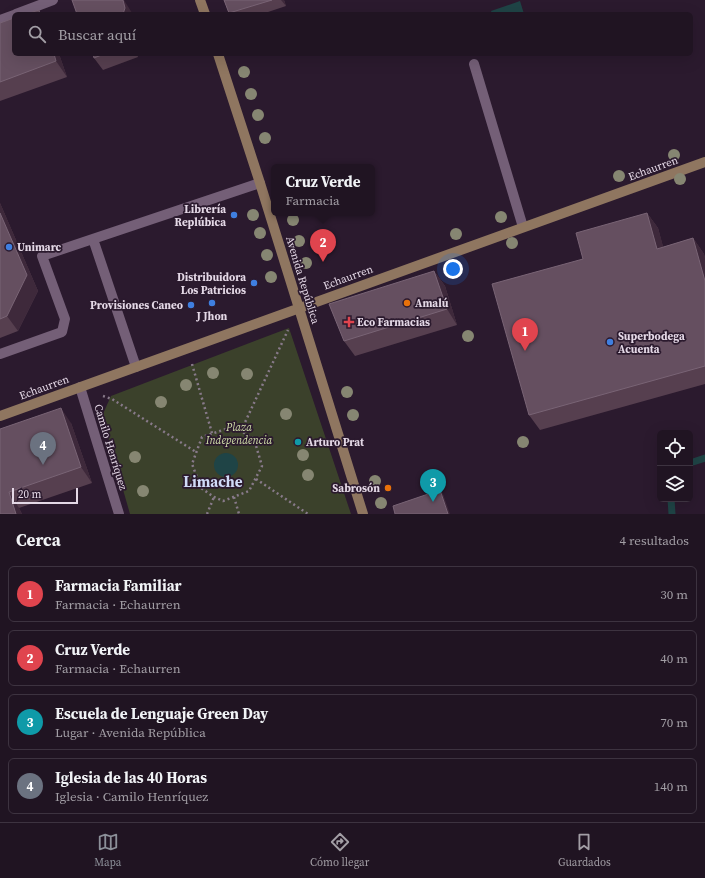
<!DOCTYPE html>
<html lang="es">
<meta charset="utf-8">
<style>
:root{--surface:#201422;--page:#2d212f;--text:#f1f3f6;--muted:#a29ea5;--line:#3d3340;--accent:#8c9099}
body{margin:0;font-family:"Source Serif 4",serif;background:var(--page);color:var(--text)}
.controls{position:absolute;right:12px;bottom:12px;display:grid;overflow:hidden;border-radius:6px;box-shadow:0 4px 16px #0002}
.controls button{width:36px;height:36px;display:grid;place-items:center;padding:0;border:0;border-bottom:1px solid var(--line);background:var(--surface);color:var(--text);font:20px sans-serif}
.scale{position:absolute;left:12px;bottom:10px;width:66px;box-sizing:border-box;padding-left:4px;border:2px solid #e4d8e6;border-top:0;font-size:11px;line-height:14px;white-space:nowrap;color:#e4d8e6;-webkit-text-stroke:3px #2b1a2e;paint-order:stroke}
.you{position:absolute;left:453px;top:269px;width:14px;height:14px;margin:-10px;border:3px solid #fff;border-radius:50%;background:#1a73e8;box-shadow:0 0 0 6px #1a73e833}
.badge{display:grid;place-items:center;width:26px;height:26px;border-radius:50%;background:var(--accent);color:#fff;font-size:13px;font-weight:700}
.pin{position:absolute;translate:-50% -33px;filter:drop-shadow(0 1px 2px #0008)}
.pin::after{content:'';position:absolute;top:21px;width:14px;height:12px;background:inherit;clip-path:polygon(0 0,100% 0,50% 100%)}
.popup{position:absolute;left:271px;top:164px;width:104px;height:52px;box-sizing:border-box;display:grid;place-content:center;border-radius:6px;background:var(--surface);filter:drop-shadow(0 1px 3px #0005);font-size:13px;white-space:nowrap;color:var(--muted)}
.popup b{font-size:15px;color:var(--text)}
.popup::after{content:'';position:absolute;left:50%;top:100%;margin-left:-8px;border:8px solid transparent;border-top-color:var(--surface)}
.list{margin:0;padding:0;list-style:none}
h2{display:flex;justify-content:space-between;align-items:center;height:52px;margin:0;padding:0 16px;font-size:17px}
h2 small{font-size:13px;font-weight:400;color:var(--muted)}
.list li{display:grid;grid-template-columns:26px 1fr auto;gap:12px;align-items:center;box-sizing:border-box;height:56px;margin:0 8px 8px;padding:0 8px;border:1px solid var(--line);border-radius:6px}
.list b{display:block;font-size:15px;white-space:nowrap}
.list p{margin:0;font-size:13px;white-space:nowrap;color:var(--muted)}
.list em{font-size:13px;font-style:normal;color:var(--muted)}
.icon{flex:none;width:22px;height:22px;fill:none;stroke:currentColor;stroke-width:2;stroke-linecap:round;stroke-linejoin:round}
.map{position:relative;flex:none;width:705px;height:514px;overflow:hidden}
.search{position:absolute;background:var(--surface);box-shadow:0 4px 16px #0002;left:12px;right:12px;top:12px;height:44px;display:flex;align-items:center;gap:10px;box-sizing:border-box;padding:0 14px;border-radius:6px;color:var(--muted);font-size:15px}
.sheet{height:308px;background:var(--surface)}
nav{display:flex;justify-content:space-around;align-items:center;box-sizing:border-box;height:56px;border-top:1px solid var(--line);background:var(--surface);font-size:11px;color:var(--muted)}
nav a{display:grid;justify-items:center;gap:2px}
nav .on{color:var(--accent)}
.map>svg:first-child{display:block}
.green{fill:#3b412b}
.water{fill:#1f4446}
.lines{fill:none;stroke-linecap:round;stroke-linejoin:round}
.stream{stroke:#1f4446;stroke-width:7}
.path{stroke:#887a8a;stroke-width:2.5;stroke-dasharray:2 3;stroke-linecap:butt}
.lane{stroke:#745f77;stroke-width:10}
.street{stroke:#745f77;stroke-width:10}
.secondary{stroke:#8f7660;stroke-width:10}
.tree{fill:#868672}
.wall{fill:#563f4f}
.shaded-wall{fill:#3e293b}
.building{fill:#654f60;stroke:#796475}
.shop-dot{fill:#3f7fe0;stroke:#2b1a2e;stroke-width:1.5}
.food-dot{fill:#e8710a;stroke:#2b1a2e;stroke-width:1.5}
.health-dot{fill:#e0444e;stroke:#2b1a2e;stroke-width:1.5}
.culture-dot{fill:#0f9aa8;stroke:#2b1a2e;stroke-width:1.5}
.labels{text-anchor:middle;stroke-width:3.5;stroke-linejoin:round;paint-order:stroke}
.street-label{font-size:11px;fill:#e4d8e6;stroke:#2b1a2e}
.poi-label{font-size:11px;font-weight:bold;fill:#e4d8e6;stroke:#2b1a2e;text-anchor:start}
.park-label{font-size:11px;font-style:italic;fill:#d0dea9;stroke:#2b1a2e}
.district-label{font-size:15px;font-weight:bold;fill:#d0dbf7;stroke:#2b1a2e}
</style>
<div class="map">
<svg width="705" height="514" viewBox="0 0 705 514">
<rect width="100%" height="100%" fill="#2b1a2e"/>
<path class="green" d="M289,328L351,514H130L102,416L111,396Z"/>
<path class="water" d="M520,1L524,14H492L491,11Z
M214 465a12 12 0 1 1 24 0a12 12 0 1 1-24 0Z"/>
<g class="lines">
<path class="stream" d="M690,463L705,458
M671,499L672,514"/>
<path class="path" d="M192,364L212,433
M103,396L112,399L196,452
M229,428L241,431L254,439L262,466L249,491L223,501L214,497L201,488L192,464L202,437Z
M241,431L288,330
M256,479L308,514
M234,497L239,514
M207,514L214,497"/>
<path class="lane" d="M16,14L53,0
M0,20L14,15
M93,239L136,367
M0,354L62,332L65,319L42,256L260,183"/>
<path class="street" d="M474,64L523,227
M80,387L119,514"/>
<path class="secondary" d="M200,0L205,14
M218,54L260,183L363,514
M0,416L705,162"/>
</g>
<g class="tree">
<circle cx="244" cy="72" r="6"/>
<circle cx="251" cy="94" r="6"/>
<circle cx="258" cy="115" r="6"/>
<circle cx="265" cy="138" r="6"/>
<circle cx="674" cy="155" r="6"/>
<circle cx="619" cy="176" r="6"/>
<circle cx="680" cy="179" r="6"/>
<circle cx="253" cy="215" r="6"/>
<circle cx="501" cy="217" r="6"/>
<circle cx="293" cy="220" r="6"/>
<circle cx="260" cy="233" r="6"/>
<circle cx="456" cy="234" r="6"/>
<circle cx="299" cy="241" r="6"/>
<circle cx="512" cy="243" r="6"/>
<circle cx="267" cy="255" r="6"/>
<circle cx="306" cy="263" r="6"/>
<circle cx="455" cy="266" r="6"/>
<circle cx="271" cy="277" r="6"/>
<circle cx="468" cy="336" r="6"/>
<circle cx="213" cy="373" r="6"/>
<circle cx="247" cy="374" r="6"/>
<circle cx="186" cy="385" r="6"/>
<circle cx="347" cy="392" r="6"/>
<circle cx="161" cy="402" r="6"/>
<circle cx="286" cy="414" r="6"/>
<circle cx="353" cy="415" r="6"/>
<circle cx="523" cy="442" r="6"/>
<circle cx="303" cy="455" r="6"/>
<circle cx="135" cy="457" r="6"/>
<circle cx="308" cy="475" r="6"/>
<circle cx="375" cy="481" r="6"/>
<circle cx="143" cy="491" r="6"/>
<circle cx="381" cy="503" r="6"/>
</g>
<path class="wall" d="M224,0H284L286,6L262,14H229Z
M0,23L59,54L67,77L0,101Z
M93,54H137L138,57L103,70L94,58Z
M0,203L38,291L18,331L0,338Z
M647,213L658,228L663,247L693,238L704,254L705,258V384L540,430L529,415L583,259Z
M434,271L445,286L457,325L355,356L344,341Z
M71,423L92,483L19,508L22,514H0V429Z"/>
<path class="shaded-wall" d="M124,0L132,13V14H123Z
M281,0H284L286,6Z
M54,54H59L67,77L56,61Z
M0,203L38,291L18,331L7,316L0,213Z
M647,213L658,228L668,264L657,249Z
M693,238L704,254L705,258V281Z
M434,271L445,286L457,325L447,309Z
M61,408L71,423L92,483L81,467Z
M440,490L443,494L450,514H448Z
M9,492L19,508L22,514H16Z"/>
<path class="building" d="M72,0H123L125,8L123,14H77Z
M224,0H272L229,13Z
M39,10L40,14H26Z
M14,18V54H54L56,61L0,82V23Z
M93,54H104L94,58Z
M0,213L27,275L7,316L0,319Z
M647,213L657,249L693,238L705,281V366L529,415L492,284L583,259L576,233Z
M434,271L447,309L344,341L329,304Z
M61,408L81,467L9,492L16,514H0V429Z
M440,490L448,514H395L393,506Z"/>
<g class="shop-dot">
<circle cx="234" cy="215" r="4"/>
<circle cx="9" cy="247" r="4"/>
<circle cx="254" cy="283" r="4"/>
<circle cx="212" cy="303" r="4"/>
<circle cx="191" cy="305" r="4"/>
<circle cx="610" cy="342" r="4"/>
</g>
<g class="food-dot">
<circle cx="407" cy="303" r="4"/>
<circle cx="388" cy="488" r="4"/>
</g>
<path class="health-dot" d="M347 316h4v4h4v4h-4v4h-4v-4h-4v-4h4z"/>
<circle class="culture-dot" cx="298" cy="442" r="4"/>
<g class="labels">
<g class="street-label">
<text transform="translate(653 168) rotate(-20)" y="4">Echaurren</text>
<text transform="translate(348 277) rotate(-20)" y="4">Echaurren</text>
<text transform="translate(303 280) rotate(73)" y="4">Avenida República</text>
<text transform="translate(44 387) rotate(-20)" y="4">Echaurren</text>
<text transform="translate(111 447) rotate(73)" y="4">Camilo Henríquez</text>
</g>
<g class="poi-label">
<text x="226" y="213" text-anchor="end">Librería<tspan x="226" dy="13">Replúbica</tspan></text>
<text x="17" y="251">Unimarc</text>
<text x="246" y="281" text-anchor="end">Distribuidora<tspan x="246" dy="13">Los Patricios</tspan></text>
<text x="415" y="307">Amalú</text>
<text x="183" y="309" text-anchor="end">Provisiones Caneo</text>
<text x="212" y="320" text-anchor="middle">J Jhon</text>
<text x="357" y="326">Eco Farmacias</text>
<text x="618" y="340">Superbodega<tspan x="618" dy="13">Acuenta</tspan></text>
<text x="306" y="446">Arturo Prat</text>
<text x="380" y="492" text-anchor="end">Sabrosón</text>
</g>
<g class="park-label">
<text x="239" y="431">Plaza<tspan x="239" dy="13">Independencia</tspan></text>
</g>
<g class="district-label">
<text x="213" y="487">Limache</text>
</g>
</g>
</svg>
<div class="controls">
<button><svg class="icon" aria-label="locate" viewBox="0 0 24 24"><circle cx="12" cy="12" r="6"/><path d="M12 2v4M12 18v4M2 12h4M18 12h4"/></svg></button>
<button><svg class="icon" aria-label="layers" viewBox="0 0 24 24"><path d="M12 4l9 5-9 5-9-5zM3 14l9 5 9-5"/></svg></button>
</div>
<div class="scale">20 m</div>
<div class="you"></div>
<div class="pin badge" style="left:525px;top:351px;background:#e0444e">1</div>
<div class="pin badge" style="left:323px;top:262px;background:#e0444e">2</div>
<div class="popup"><b>Cruz Verde</b>Farmacia</div>
<div class="pin badge" style="left:433px;top:502px;background:#0f9aa8">3</div>
<div class="pin badge" style="left:43px;top:465px;background:#6b7280">4</div>
<div class="search"><svg class="icon" aria-label="search" viewBox="0 0 24 24"><circle cx="10" cy="10" r="6"/><path d="M15 15l6 6"/></svg>Buscar aquí</div>
</div>
<section class="sheet">
<h2>Cerca<small>4 resultados</small></h2>
<ul class="list">
<li><span class="badge" style="background:#e0444e">1</span><div><b>Farmacia Familiar</b><p>Farmacia · Echaurren</p></div><em>30 m</em></li>
<li><span class="badge" style="background:#e0444e">2</span><div><b>Cruz Verde</b><p>Farmacia · Echaurren</p></div><em>40 m</em></li>
<li><span class="badge" style="background:#0f9aa8">3</span><div><b>Escuela de Lenguaje Green Day</b><p>Lugar · Avenida República</p></div><em>70 m</em></li>
<li><span class="badge" style="background:#6b7280">4</span><div><b>Iglesia de las 40 Horas</b><p>Iglesia · Camilo Henríquez</p></div><em>140 m</em></li>
</ul>
</section>
<nav>
<a class="on"><svg class="icon" aria-label="map" viewBox="0 0 24 24"><path d="M3 6l6-2 6 2 6-2v14l-6 2-6-2-6 2zM9 4v14M15 6v14"/></svg>Mapa</a>
<a><svg class="icon" aria-label="directions" viewBox="0 0 24 24"><path d="M12 3l9 9-9 9-9-9zM9 14v-3h6M13 9l2 2-2 2"/></svg>Cómo llegar</a>
<a><svg class="icon" aria-label="saved" viewBox="0 0 24 24"><path d="M7 4h10v16l-5-4-5 4z"/></svg>Guardados</a>
</nav>
